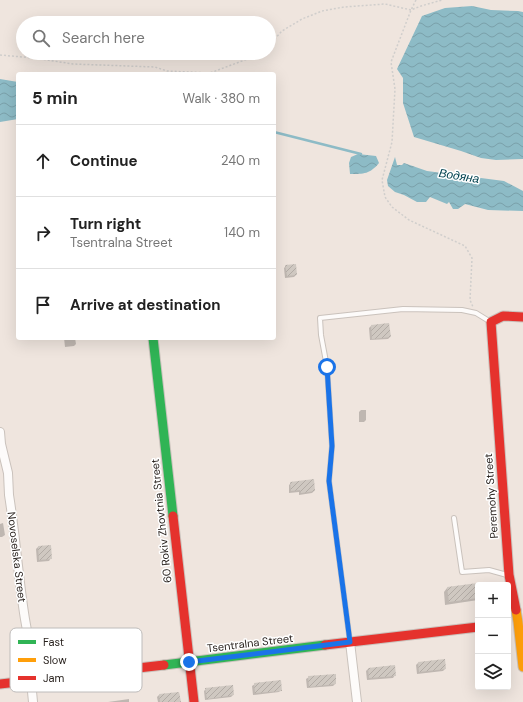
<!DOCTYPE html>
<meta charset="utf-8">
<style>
:root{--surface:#fff;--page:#f6f6f6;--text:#222;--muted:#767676;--line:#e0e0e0}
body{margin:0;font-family:"DM Sans",sans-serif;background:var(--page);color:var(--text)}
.controls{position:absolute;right:12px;bottom:12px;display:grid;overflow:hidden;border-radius:4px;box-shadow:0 4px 16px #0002}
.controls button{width:36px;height:36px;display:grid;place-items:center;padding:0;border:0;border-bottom:1px solid var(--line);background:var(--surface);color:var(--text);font:20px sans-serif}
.stop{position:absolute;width:12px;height:12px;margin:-9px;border:3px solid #1a73e8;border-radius:50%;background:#fff}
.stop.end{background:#1a73e8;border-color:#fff;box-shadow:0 1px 4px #0008}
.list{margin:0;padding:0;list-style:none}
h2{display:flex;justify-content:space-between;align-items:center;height:52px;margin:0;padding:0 16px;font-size:17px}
h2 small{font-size:13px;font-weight:400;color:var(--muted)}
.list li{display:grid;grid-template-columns:26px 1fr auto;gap:12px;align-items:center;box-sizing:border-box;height:72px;padding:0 16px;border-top:1px solid var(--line)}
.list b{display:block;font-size:15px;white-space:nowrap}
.list p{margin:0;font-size:13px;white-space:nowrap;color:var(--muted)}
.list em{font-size:13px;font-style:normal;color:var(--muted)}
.icon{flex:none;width:22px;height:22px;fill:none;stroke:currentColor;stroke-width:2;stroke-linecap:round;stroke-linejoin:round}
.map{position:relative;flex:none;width:523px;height:702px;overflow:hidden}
.search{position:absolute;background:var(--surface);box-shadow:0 4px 16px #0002;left:16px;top:16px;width:260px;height:44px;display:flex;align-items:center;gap:10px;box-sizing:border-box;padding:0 14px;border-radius:22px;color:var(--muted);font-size:15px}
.panel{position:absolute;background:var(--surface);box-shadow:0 4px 16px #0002;left:16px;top:72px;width:260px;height:268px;border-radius:4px}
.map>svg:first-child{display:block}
.water{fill:url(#water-waves)}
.shadow{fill:#0003}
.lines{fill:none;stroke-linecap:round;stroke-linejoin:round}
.stream{stroke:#8dbbc6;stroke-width:2.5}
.building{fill:url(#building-hatch)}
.lane-casing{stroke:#cac2bc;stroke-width:6}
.street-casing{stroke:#cac2bc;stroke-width:10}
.fast-casing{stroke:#cac2bc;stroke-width:11}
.slow-casing{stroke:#cac2bc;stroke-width:11}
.jam-casing{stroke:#cac2bc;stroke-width:11}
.path{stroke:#d0cecc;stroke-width:1.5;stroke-dasharray:2 2;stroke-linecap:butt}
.lane{stroke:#fdfbfa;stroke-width:4}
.street{stroke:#fdfbfa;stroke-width:8}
.fast{stroke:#30b455;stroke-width:9}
.slow{stroke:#ff9f0a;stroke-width:9}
.jam{stroke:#e5322d;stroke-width:9}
.route{stroke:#1a73e8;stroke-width:5}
.labels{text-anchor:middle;stroke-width:3;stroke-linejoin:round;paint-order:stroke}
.street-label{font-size:11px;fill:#261f1b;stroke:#fff}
.water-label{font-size:12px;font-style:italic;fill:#00424f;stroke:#fff}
.key{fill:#fff;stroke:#bebcbb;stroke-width:1}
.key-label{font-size:11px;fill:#261f1b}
</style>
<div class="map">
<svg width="523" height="702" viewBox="0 0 523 702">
<defs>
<pattern id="water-waves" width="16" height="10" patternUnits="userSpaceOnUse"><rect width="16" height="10" fill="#8dbbc6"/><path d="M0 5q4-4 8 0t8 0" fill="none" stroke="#7aa0aa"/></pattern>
<pattern id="building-hatch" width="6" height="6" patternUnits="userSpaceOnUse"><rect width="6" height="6" fill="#cfc8c1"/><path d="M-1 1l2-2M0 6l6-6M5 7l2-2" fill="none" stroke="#b2aba5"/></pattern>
</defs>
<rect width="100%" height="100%" fill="#efe5de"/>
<path class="water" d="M472,6L491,10L518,11L523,12V159L496,160L481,158L461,151L414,137L403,103V78L397,69L422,16L445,8Z
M0,79L18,82V119L0,122Z
M358,154L376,156L379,163C370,174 364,174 350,174L349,163L351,157Z
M395,157L397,165H402L404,163L427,171L504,181L523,191V211L488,210L465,204L458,209H453L449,202L447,204L430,197L426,202H417L404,195L395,192L388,186L387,180Z"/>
<path class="shadow" d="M286,266L296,275L294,277L285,278L284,268Z
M371,326L390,337L388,339L370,340L369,328Z
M64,338H75L76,344L74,346L65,347Z
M361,410H366V420L364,422H359V412Z
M291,483L314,491L312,493L299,495V492L289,493V485Z
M3,523L5,535L2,537H0V524Z
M50,546L51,558L49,561L37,562L36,549L38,547Z
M485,583V585H478V600L445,605L444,592L447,588Z
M478,654V665L476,666L475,657Z
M418,663L445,669L443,671L417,674L416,665Z
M368,669L395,675L393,678L367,680L366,671Z
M335,675V684L333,686L307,688L306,679L309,677Z
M255,684L281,690L279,692L253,695L252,686Z
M206,689L233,695L231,697L205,700L204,691Z
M179,693L180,702H158L157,697L159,695Z
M129,699V702H108Z"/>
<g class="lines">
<path class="stream" d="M274,132L361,154"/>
</g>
<path class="building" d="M296,264L297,275L287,276L285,265Z
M389,323L391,337L372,339L371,325Z
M314,479L315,491L301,493L300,490L291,491L290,482Z
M51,545L52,559L39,560L38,546Z
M478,583V598L449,602L447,587Z
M445,659L446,669L419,672L418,662Z
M395,665L396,676L369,678L368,668Z
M336,674V684L309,687L308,676Z
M281,680L282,691L255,693L254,683Z
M233,685L234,695L207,699L205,688Z
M179,692L181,702H160L159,694Z"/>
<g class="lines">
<g class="lane-casing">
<path id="lane" d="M454,518L462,572L489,570L507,575
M350,642L329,481L332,446L327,367L321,335L320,318L403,309L462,310L476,313L489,321"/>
</g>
<g class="street-casing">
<path id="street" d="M0,432L1,444L8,473L9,495C19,557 20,620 39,680
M350,642L357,702
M31,681L33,702"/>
</g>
<g class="fast-casing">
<path id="fast" d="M153,338L173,516
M164,665L325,645"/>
</g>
<g class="slow-casing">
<path id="slow" d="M516,610L518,622L523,667"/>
</g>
<g class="jam-casing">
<path id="jam" d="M173,516L194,702
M516,610L509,575L491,322L503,316L523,317
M325,645L478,627
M0,684L164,665"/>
</g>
<path class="path" d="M416,0L411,10L391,62L395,89L392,142L382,180L385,197L392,207L409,220L465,246L472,258L470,300L473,307
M269,45L282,31L302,19L322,11L344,7L385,4L411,10L421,6L442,0
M0,55L34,58L73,64L155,67L167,71L210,73L250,58L257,53"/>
<use href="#lane" class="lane"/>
<use href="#street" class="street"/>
<use href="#fast" class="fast"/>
<use href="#slow" class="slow"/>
<use href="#jam" class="jam"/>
</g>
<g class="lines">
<path class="route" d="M189,662L350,642L329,481L332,446L327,367"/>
</g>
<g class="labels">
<g class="street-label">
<text transform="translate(491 496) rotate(-94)" y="4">Peremohy Street</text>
<text transform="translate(161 521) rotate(-96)" y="4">60 Rokiv Zhovtnia Street</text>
<text transform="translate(17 557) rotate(83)" y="4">Novoselska Street</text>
<text transform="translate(250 643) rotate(-7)" y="4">Tsentralna Street</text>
</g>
<g class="water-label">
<text transform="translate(459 176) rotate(9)" y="4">Водяна</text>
</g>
</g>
<rect x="10" y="628" width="132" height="64" rx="6" class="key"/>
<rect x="18" y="640" width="18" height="4" fill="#30b455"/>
<rect x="18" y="658" width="18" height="4" fill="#ff9f0a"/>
<rect x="18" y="676" width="18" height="4" fill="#e5322d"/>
<g class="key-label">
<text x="43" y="646">Fast</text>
<text x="43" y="664">Slow</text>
<text x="43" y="682">Jam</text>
</g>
</svg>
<div class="controls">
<button>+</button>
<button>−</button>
<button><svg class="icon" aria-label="layers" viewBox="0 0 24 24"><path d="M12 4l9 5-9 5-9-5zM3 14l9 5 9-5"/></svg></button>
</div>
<div class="stop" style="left:327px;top:367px"></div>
<div class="stop end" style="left:189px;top:662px"></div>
<div class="search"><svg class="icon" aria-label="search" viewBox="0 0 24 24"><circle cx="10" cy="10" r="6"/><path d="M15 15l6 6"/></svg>Search here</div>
<section class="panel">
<h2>5 min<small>Walk · 380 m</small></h2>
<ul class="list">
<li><svg class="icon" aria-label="ahead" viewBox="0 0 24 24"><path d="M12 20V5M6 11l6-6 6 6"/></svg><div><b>Continue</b></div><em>240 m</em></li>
<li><svg class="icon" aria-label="right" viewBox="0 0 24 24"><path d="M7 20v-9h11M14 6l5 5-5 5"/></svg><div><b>Turn right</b><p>Tsentralna Street</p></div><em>140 m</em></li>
<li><svg class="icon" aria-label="arrive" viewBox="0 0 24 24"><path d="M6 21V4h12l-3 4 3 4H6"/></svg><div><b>Arrive at destination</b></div></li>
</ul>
</section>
</div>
